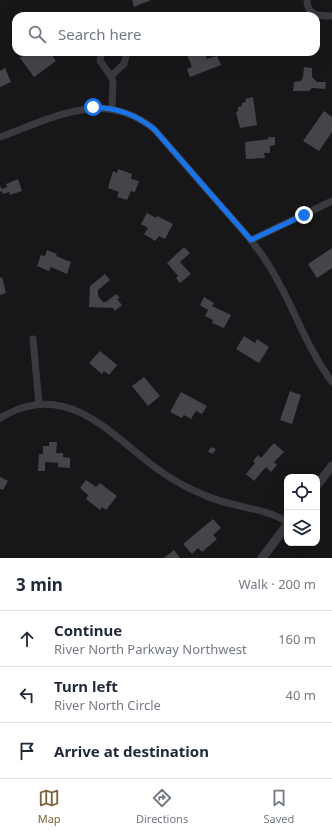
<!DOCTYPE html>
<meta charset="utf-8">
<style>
:root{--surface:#fff;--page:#f6f6f7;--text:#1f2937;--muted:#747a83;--line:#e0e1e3;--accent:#7a623b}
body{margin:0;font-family:"Noto Sans",sans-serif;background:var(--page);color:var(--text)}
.controls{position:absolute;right:12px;bottom:12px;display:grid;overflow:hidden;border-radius:8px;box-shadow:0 4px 16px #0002}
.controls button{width:36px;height:36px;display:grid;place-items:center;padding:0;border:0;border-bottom:1px solid var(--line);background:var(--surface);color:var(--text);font:20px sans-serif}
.stop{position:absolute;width:12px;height:12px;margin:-9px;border:3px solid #1a73e8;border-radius:50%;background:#fff}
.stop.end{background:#1a73e8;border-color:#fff;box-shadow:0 1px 4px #0008}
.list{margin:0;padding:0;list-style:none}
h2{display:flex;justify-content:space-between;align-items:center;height:52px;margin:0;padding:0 16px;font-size:17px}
h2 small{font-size:13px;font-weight:400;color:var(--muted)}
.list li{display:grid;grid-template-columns:26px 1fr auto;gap:12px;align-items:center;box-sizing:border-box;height:56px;padding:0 16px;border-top:1px solid var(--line)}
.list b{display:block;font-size:15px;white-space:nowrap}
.list p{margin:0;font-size:13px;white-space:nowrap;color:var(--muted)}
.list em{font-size:13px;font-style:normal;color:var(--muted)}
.icon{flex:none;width:22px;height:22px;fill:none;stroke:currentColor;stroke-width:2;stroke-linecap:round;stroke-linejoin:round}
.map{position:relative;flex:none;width:332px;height:558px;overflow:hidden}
.search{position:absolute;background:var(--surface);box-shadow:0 4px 16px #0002;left:12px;right:12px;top:12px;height:44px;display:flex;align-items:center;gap:10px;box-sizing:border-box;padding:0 14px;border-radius:12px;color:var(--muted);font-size:15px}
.sheet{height:220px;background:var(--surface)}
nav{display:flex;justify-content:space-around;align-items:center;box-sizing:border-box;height:56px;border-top:1px solid var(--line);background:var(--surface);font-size:11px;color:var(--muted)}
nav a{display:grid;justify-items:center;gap:2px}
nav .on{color:var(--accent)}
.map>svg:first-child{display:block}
.building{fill:#444549}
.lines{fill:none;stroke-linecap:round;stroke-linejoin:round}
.minor{stroke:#383a3e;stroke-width:7}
.tertiary{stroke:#383a3e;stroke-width:9}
.route{stroke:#1a73e8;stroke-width:5}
</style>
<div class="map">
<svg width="332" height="558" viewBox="0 0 332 558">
<rect width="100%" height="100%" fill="#171719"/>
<path class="building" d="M132,0H151L134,7Z
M25,52H50L56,61L34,77L20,58L26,54Z
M188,52H204L207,59L217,56L221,65L190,77L187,69L192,67L186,53Z
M304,67L312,68V77L317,82H326L325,89L312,88L309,91H293L294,82L301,81L303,77Z
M5,68L11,82L0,87V71Z
M253,97L257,125L240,128L236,112L238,111V107L242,106V103L246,102L245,99Z
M324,111L332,117V132L319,151L303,141Z
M268,137H275V145L270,146V153H264L265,158L246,159L245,142L269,139Z
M118,169L132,174L131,179L139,181L135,192L131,191L127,200L117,197L119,192L108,188L113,171L117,173Z
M18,179L22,191L10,195L9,192L3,194L2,191L0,192V186L2,189L7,187L6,184Z
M147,213L156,218L157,216L173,224L165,239L159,236L155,241L144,234L148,228L141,224Z
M184,247L190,253L180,262L191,274L180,283L176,278L178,276L167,263Z
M332,248V268L317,278L308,264Z
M47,250L57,254L56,256L71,262L67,274L51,267L49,271L37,266L41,255L45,256Z
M105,274L110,280L98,290V296L103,302H106L116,294L120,298L117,299L122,305L115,311L113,308L89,307L90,286Z
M2,277L6,293L0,295V278Z
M204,297L214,303L212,306L231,315L224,328L212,323L213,320L205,316L208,310L200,305Z
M244,336L255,343L257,339L269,347L259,363L236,349Z
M100,351L117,365L109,375L104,371L102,374L89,363Z
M144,377L160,396L148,406L132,386Z
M290,391L301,395L292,424L280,420Z
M181,392L207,406L202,414L196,411L191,419L184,415L182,418L170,412Z
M49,442H57L56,453H63V457L70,458V468L58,467V463L45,462V471H38L39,454H43V446H49Z
M274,443L284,452L274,462L277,465L271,472L266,467L254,481L246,474L255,463L253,461L258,455L261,458Z
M211,447L216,449L213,454L208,452Z
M0,477L8,481L3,490L0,489Z
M86,480L96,487L100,483L117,496L106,510L102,507L100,510L86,499L88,495L80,488Z
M213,519L221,528L213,535L217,539L202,552L198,548L192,554L183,544Z
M174,550L180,558H164Z"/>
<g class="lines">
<path class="minor" d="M307,0C307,16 319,16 332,16
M101,52L100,61L111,76L113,82L112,108
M111,76L124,64L127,52
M0,137C53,118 103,88 154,129C177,155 199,181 222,207C238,225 255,243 268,264C293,303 304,344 332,382
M251,240L332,201
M33,339L39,404
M0,418C6,415 12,411 19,409C75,388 116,439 156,468C171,479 187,488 204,495C229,507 264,507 287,522"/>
<path class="tertiary" d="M317,485L332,466
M262,558L287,525"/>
</g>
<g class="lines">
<path class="route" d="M93,107C117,108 135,114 154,129L251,240L304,215"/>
</g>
</svg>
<div class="controls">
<button><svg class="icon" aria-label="locate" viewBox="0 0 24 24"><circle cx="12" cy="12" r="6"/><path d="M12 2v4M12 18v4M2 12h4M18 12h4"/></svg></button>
<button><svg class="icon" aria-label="layers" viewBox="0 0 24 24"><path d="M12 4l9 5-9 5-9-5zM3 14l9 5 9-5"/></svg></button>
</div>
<div class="stop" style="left:93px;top:107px"></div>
<div class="stop end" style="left:304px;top:215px"></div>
<div class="search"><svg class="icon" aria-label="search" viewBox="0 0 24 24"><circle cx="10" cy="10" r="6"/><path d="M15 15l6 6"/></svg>Search here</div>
</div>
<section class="sheet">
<h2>3 min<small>Walk · 200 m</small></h2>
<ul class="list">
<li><svg class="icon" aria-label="ahead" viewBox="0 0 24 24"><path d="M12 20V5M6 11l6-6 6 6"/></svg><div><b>Continue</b><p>River North Parkway Northwest</p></div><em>160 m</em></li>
<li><svg class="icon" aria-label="left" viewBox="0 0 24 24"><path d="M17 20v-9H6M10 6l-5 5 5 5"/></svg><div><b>Turn left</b><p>River North Circle</p></div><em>40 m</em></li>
<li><svg class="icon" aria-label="arrive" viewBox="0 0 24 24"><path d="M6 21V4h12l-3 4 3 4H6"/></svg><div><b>Arrive at destination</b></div></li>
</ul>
</section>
<nav>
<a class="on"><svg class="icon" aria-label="map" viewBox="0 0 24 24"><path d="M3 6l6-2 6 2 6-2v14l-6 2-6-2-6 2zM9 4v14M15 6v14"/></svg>Map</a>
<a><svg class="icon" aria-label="directions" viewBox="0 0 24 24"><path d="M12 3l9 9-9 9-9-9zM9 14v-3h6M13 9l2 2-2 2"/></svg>Directions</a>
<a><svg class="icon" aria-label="saved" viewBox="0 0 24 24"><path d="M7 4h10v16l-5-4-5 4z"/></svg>Saved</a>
</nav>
